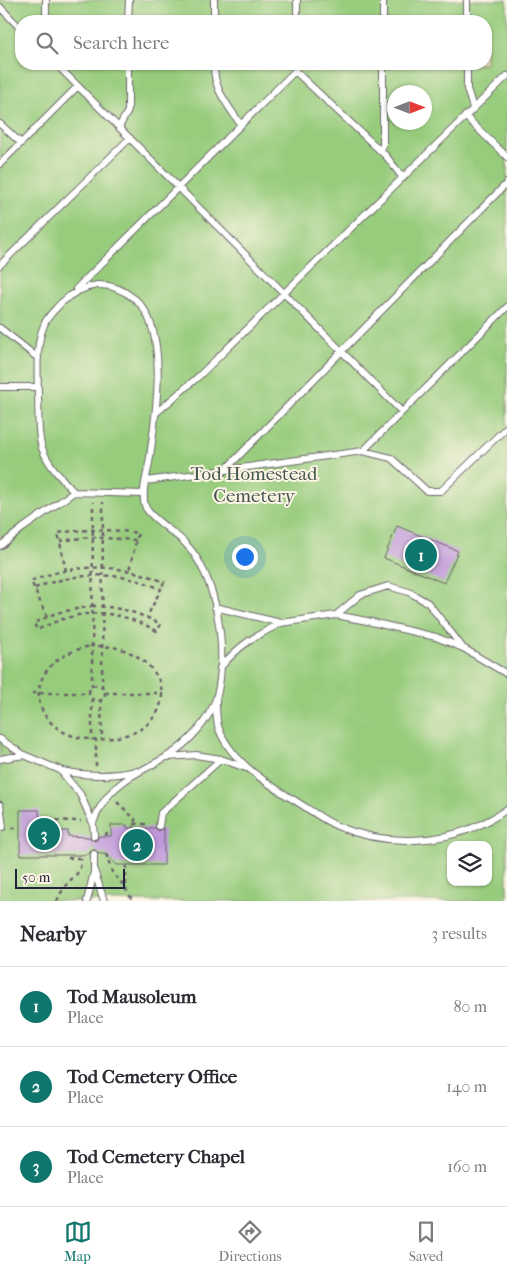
<!DOCTYPE html>
<style>
:root{--surface:#fff;--page:#f7f7f7;--text:#2b2b33;--muted:#7c7c81;--line:#e1e1e2;--accent:#0f766e}
body{margin:0;font-family:"IM FELL French Canon",serif;background:var(--page);color:var(--text)}
.controls{position:absolute;right:15px;bottom:15px;display:grid;overflow:hidden;border-radius:10px;box-shadow:0 1px 4px #0004}
.controls button{width:45px;height:45px;display:grid;place-items:center;padding:0;border:0;border-bottom:1px solid var(--line);background:var(--surface);color:var(--text);font:25px sans-serif}
.compass{position:absolute;left:387px;top:85px;width:45px;height:45px;border-radius:50%;background:var(--surface);box-shadow:0 1px 4px #0004;rotate:90deg}
.scale{position:absolute;left:15px;bottom:12px;width:110px;box-sizing:border-box;padding-left:5px;border:2px solid #22223b;border-top:0;font-size:14px;line-height:18px;white-space:nowrap;color:#22223b;-webkit-text-stroke:4px #fcf5e5;paint-order:stroke}
.you{position:absolute;left:244px;top:556px;width:18px;height:18px;margin:-12px;border:4px solid #fff;border-radius:50%;background:#1a73e8;box-shadow:0 0 0 8px #1a73e833}
.badge{display:grid;place-items:center;width:32px;height:32px;border-radius:50%;background:var(--accent);color:#fff;font-size:16px;font-weight:700}
.pin{position:absolute;translate:-50% -50%;border:2px solid #fff;box-shadow:0 1px 5px #0006}
.list{margin:0;padding:0;list-style:none}
h2{display:flex;justify-content:space-between;align-items:center;height:65px;margin:0;padding:0 20px;font-size:21px}
h2 small{font-size:16px;font-weight:400;color:var(--muted)}
.list li{display:grid;grid-template-columns:32px 1fr auto;gap:15px;align-items:center;box-sizing:border-box;height:80px;padding:0 20px;border-top:1px solid var(--line)}
.list b{display:block;font-size:19px;white-space:nowrap}
.list p{margin:0;font-size:16px;white-space:nowrap;color:var(--muted)}
.list em{font-size:16px;font-style:normal;color:var(--muted)}
.icon{flex:none;width:28px;height:28px;fill:none;stroke:currentColor;stroke-width:2;stroke-linecap:round;stroke-linejoin:round}
.map{position:relative;flex:none;width:507px;height:901px;overflow:hidden}
.search{position:absolute;background:var(--surface);box-shadow:0 1px 4px #0004;left:15px;right:15px;top:15px;height:55px;display:flex;align-items:center;gap:12px;box-sizing:border-box;padding:0 18px;border-radius:20px;color:var(--muted);font-size:19px}
.sheet{height:305px;background:var(--surface)}
nav{display:flex;justify-content:space-around;align-items:center;box-sizing:border-box;height:70px;border-top:1px solid var(--line);background:var(--surface);font-size:14px;color:var(--muted)}
nav a{display:grid;justify-items:center;gap:2px}
nav .on{color:var(--accent)}
.map>svg:first-child{display:block}
.green{fill:#97cc7d;stroke:#5c775c;fill-rule:evenodd}
.building{fill:#be96da}
.lines{fill:none;stroke-linecap:round;stroke-linejoin:round}
.lane-casing{stroke:#6b646a;stroke-width:8}
.path{stroke:#6b646a;stroke-width:2.5;stroke-dasharray:4 4;stroke-linecap:butt}
.lane{stroke:#fff;stroke-width:6}
.labels{text-anchor:middle;stroke-width:4;stroke-linejoin:round;paint-order:stroke}
.park-label{font-size:19px;fill:#45554f;stroke:#fcf5e5}
</style>
<div class="map">
<svg width="507" height="901" viewBox="0 0 507 901">
<rect width="100%" height="100%" fill="#fcf5e5"/>
<filter id="ink" filterUnits="userSpaceOnUse"><feTurbulence type="fractalNoise" baseFrequency=".02" numOctaves="2"/><feDisplacementMap in="SourceGraphic" scale="10" xChannelSelector="R" yChannelSelector="G"/><feConvolveMatrix kernelMatrix="1 2 1 2 8 2 1 2 1" color-interpolation-filters="sRGB"/></filter>
<filter id="wash" filterUnits="userSpaceOnUse"><feTurbulence type="fractalNoise" baseFrequency=".0096" numOctaves="4" result="noise"/><feDisplacementMap in="SourceGraphic" scale="20" xChannelSelector="R" yChannelSelector="G"/><feGaussianBlur stdDeviation="1.12" result="paint"/><feColorMatrix in="noise" values="0 0 0 0 0 0 0 0 0 0 0 0 0 0 0 0 0 1.4 0 .05"/><feComposite in="paint" operator="in"/></filter>
<g filter="url(#wash)">
<rect width="100%" height="100%" fill="#f3dfc1"/>
<path class="green" d="M0,0H507V901H0ZM21,21H486V64H21ZM394,92H424V122H394ZM451,845H488V882H451Z"/>
<g id="blocks">
<path class="building" d="M397,526L458,551L444,583L384,558Z
M20,810H39L40,831H68V836L89,837L94,841L97,840L99,836H111V825H127V828H155L159,831L164,828V865H116L106,854H99L94,849L91,850L89,854L81,855H20Z"/>
</g>
</g>
<g filter="url(#ink)">
<use href="#blocks" fill-opacity="0" stroke="#6b646a" stroke-width="1"/>
<g class="lines">
<g class="lane-casing">
<path id="lane" d="M0,7L21,29
M46,21V0
M128,21L129,0
M214,21V0
M297,21V0
M383,21V0
M467,21V0
M56,64L402,412
M214,64C213,89 228,105 241,125
M467,64V89L473,108
M295,71L386,156L403,178
M465,116L507,157
M0,124L21,143
M119,127L128,111V64
M381,151L383,145V64
M0,164L78,86
M0,265L130,138
M76,289L295,71L296,64
M0,328L38,358
M0,387H38
M156,413L199,376L507,76
M363,451L507,307
M223,472L507,183
M146,481L363,451L391,458L427,491H441L507,427
M74,492C62,479 48,465 42,448C37,433 39,413 38,397C38,374 35,346 44,325C47,316 55,310 61,303C72,293 83,287 97,285C111,284 125,291 135,299C171,329 155,421 149,463C147,476 140,495 146,508C151,518 175,533 184,542C218,576 229,654 216,699C208,722 187,745 166,757C141,772 117,779 101,806C98,811 95,817 93,823C93,827 94,832 94,836
M0,546L23,528L74,492L144,494
M215,607L281,623L336,615L367,621L436,637L463,648L507,674
M336,615L360,595L388,586L409,592L428,603L463,648
M220,668C240,644 254,637 281,623
M216,699C216,708 216,718 218,726C228,758 262,780 289,797C305,806 321,819 337,826C392,849 459,844 507,809
M0,739L24,755L60,770L80,794L93,823
M168,757L196,755L221,759L246,768
M0,759L24,755
M62,771C87,776 110,777 136,771
M0,805L3,827
M159,826L161,813L221,759
M95,873L104,901
M87,901L94,872V854"/>
</g>
<path class="path" d="M60,541L89,537L136,540
M66,571L58,533C85,529 111,529 138,533L129,571
M35,588C77,572 119,570 161,589L147,617
M92,606C118,606 138,613 161,624L157,631C112,607 82,608 37,630L34,623L56,613Z
M47,617L31,581C74,563 122,563 164,582L161,589
M90,646C102,646 113,646 124,650C149,659 171,684 158,711C152,722 141,731 129,734C38,763 0,667 90,646Z
M89 693a8 8 0 1 1 16 0a8 8 0 1 1-16 0Z
M92,687L93,502
M102,688L103,502
M32,693H89
M105,693H163
M92,699V740
M101,699L102,740
M96,766V740
M117,802L135,819L134,828
M40,820L81,821
M134,824H148
M12,828H20
M106,836L107,831
M106,854L112,872L124,886L133,901
M68,858H81
M126,865V886
M57,901C60,895 63,888 68,883C77,873 81,873 81,858"/>
<use href="#lane" class="lane"/>
</g>
</g>
<g class="labels">
<g class="park-label">
<text x="254" y="480">Tod Homestead<tspan x="254" dy="22">Cemetery</tspan></text>
</g>
</g>
</svg>
<div class="controls">
<button><svg class="icon" aria-label="layers" viewBox="0 0 24 24"><path d="M12 4l9 5-9 5-9-5zM3 14l9 5 9-5"/></svg></button>
</div>
<svg class="compass" viewBox="-18 -18 36 36"><path d="M0-13l5 13h-10z" fill="#e53935"/><path d="M0 13l5-13h-10z" fill="#7c7c81"/></svg>
<div class="scale">50 m</div>
<div class="you"></div>
<div class="pin badge" style="left:421px;top:555px">1</div>
<div class="pin badge" style="left:137px;top:845px">2</div>
<div class="pin badge" style="left:44px;top:834px">3</div>
<div class="search"><svg class="icon" aria-label="search" viewBox="0 0 24 24"><circle cx="10" cy="10" r="6"/><path d="M15 15l6 6"/></svg>Search here</div>
</div>
<section class="sheet">
<h2>Nearby<small>3 results</small></h2>
<ul class="list">
<li><span class="badge">1</span><div><b>Tod Mausoleum</b><p>Place</p></div><em>80 m</em></li>
<li><span class="badge">2</span><div><b>Tod Cemetery Office</b><p>Place</p></div><em>140 m</em></li>
<li><span class="badge">3</span><div><b>Tod Cemetery Chapel</b><p>Place</p></div><em>160 m</em></li>
</ul>
</section>
<nav>
<a class="on"><svg class="icon" aria-label="map" viewBox="0 0 24 24"><path d="M3 6l6-2 6 2 6-2v14l-6 2-6-2-6 2zM9 4v14M15 6v14"/></svg>Map</a>
<a><svg class="icon" aria-label="directions" viewBox="0 0 24 24"><path d="M12 3l9 9-9 9-9-9zM9 14v-3h6M13 9l2 2-2 2"/></svg>Directions</a>
<a><svg class="icon" aria-label="saved" viewBox="0 0 24 24"><path d="M7 4h10v16l-5-4-5 4z"/></svg>Saved</a>
</nav>
